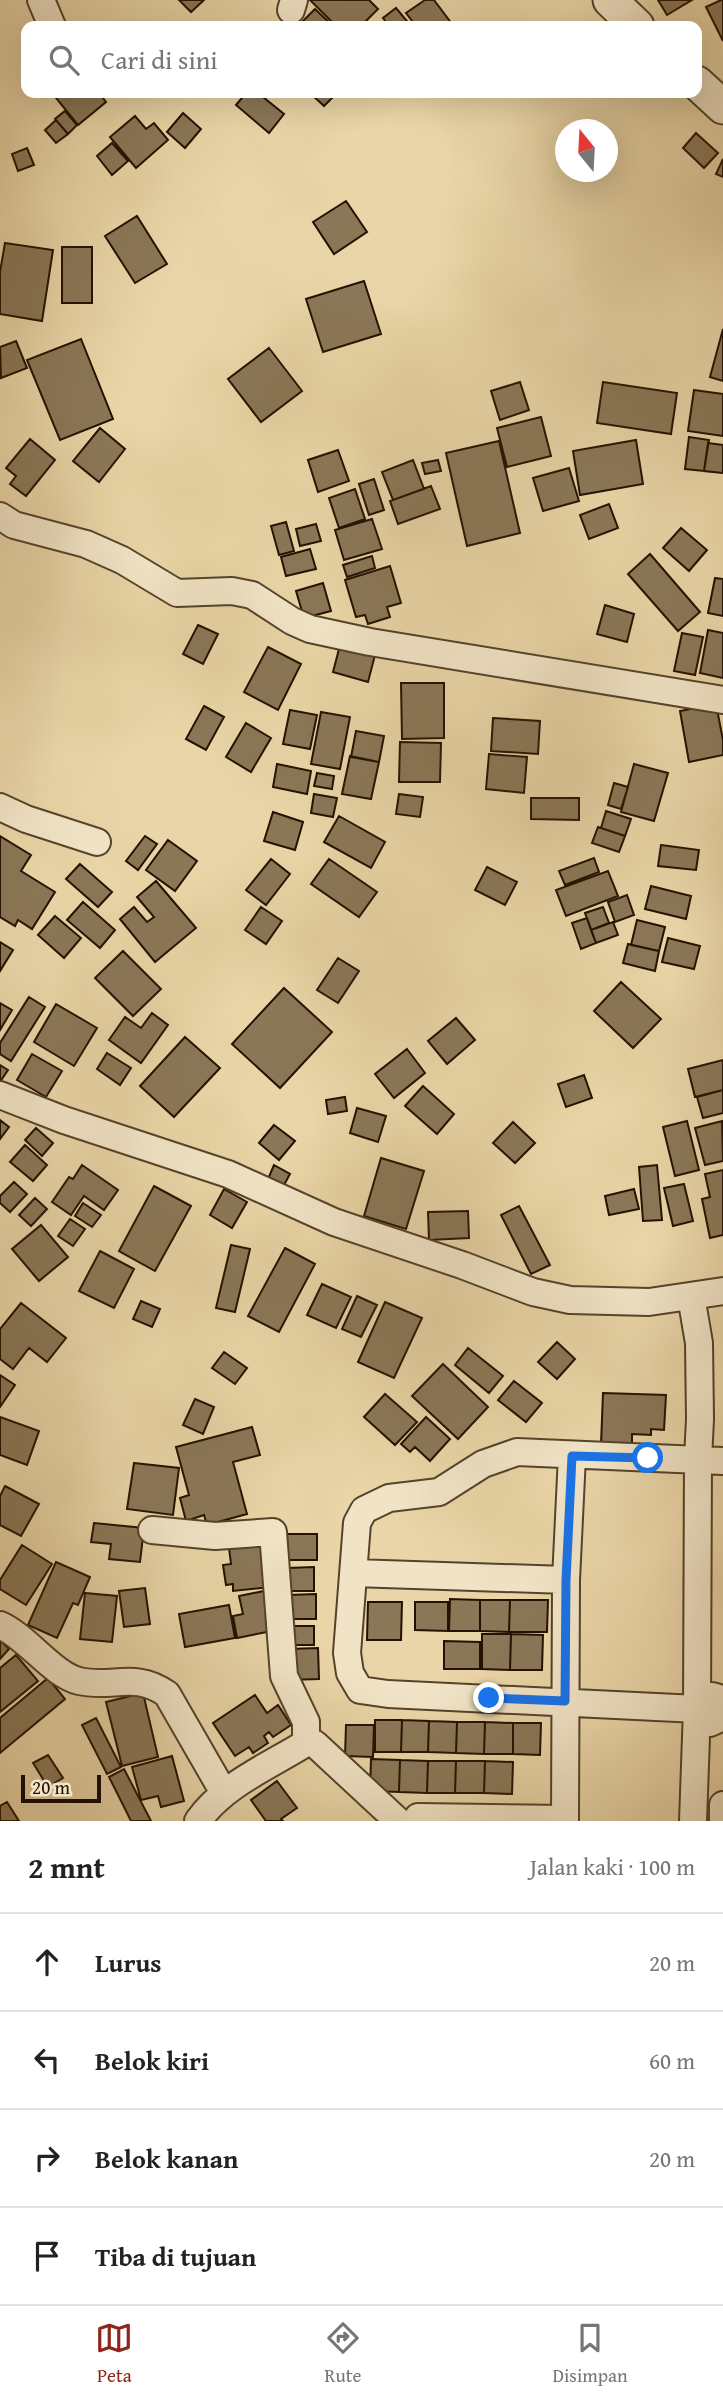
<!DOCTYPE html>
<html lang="id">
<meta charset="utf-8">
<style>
:root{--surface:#fff;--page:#f2f2f2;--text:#222;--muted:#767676;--line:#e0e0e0;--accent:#8f2418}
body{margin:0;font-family:"Gentium Book Plus",serif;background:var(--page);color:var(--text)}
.compass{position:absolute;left:555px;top:119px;width:63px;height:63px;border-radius:50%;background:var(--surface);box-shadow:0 7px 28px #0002;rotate:342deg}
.scale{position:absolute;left:21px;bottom:18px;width:80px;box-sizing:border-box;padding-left:7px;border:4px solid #231201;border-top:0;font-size:19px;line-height:24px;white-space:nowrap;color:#231201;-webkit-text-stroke:5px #f1e4c6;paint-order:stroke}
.stop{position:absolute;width:21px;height:21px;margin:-16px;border:5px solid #1a73e8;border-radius:50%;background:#fff}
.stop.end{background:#1a73e8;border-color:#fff;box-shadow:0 2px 7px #0008}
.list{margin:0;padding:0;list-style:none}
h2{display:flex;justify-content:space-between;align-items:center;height:91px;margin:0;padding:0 28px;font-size:30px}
h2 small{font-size:23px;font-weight:400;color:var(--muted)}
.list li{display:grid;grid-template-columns:46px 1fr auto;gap:21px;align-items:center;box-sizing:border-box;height:98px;padding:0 28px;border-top:2px solid var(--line)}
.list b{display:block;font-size:26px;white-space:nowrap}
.list em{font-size:23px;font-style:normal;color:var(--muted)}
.icon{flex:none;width:38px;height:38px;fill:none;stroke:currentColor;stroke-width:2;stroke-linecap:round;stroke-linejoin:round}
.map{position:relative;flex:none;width:723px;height:1821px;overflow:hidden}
.search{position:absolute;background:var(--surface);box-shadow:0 7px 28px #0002;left:21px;right:21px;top:21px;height:77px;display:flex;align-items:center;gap:18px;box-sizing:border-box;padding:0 24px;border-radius:14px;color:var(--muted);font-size:26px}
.sheet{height:483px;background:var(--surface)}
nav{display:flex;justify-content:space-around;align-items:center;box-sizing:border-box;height:98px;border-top:2px solid var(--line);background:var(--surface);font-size:19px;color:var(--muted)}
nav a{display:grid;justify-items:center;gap:4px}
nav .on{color:var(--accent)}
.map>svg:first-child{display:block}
.building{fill:#8a7757;stroke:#231201;stroke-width:2}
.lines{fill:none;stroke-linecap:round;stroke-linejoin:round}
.minor-casing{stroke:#54432a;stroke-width:30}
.tertiary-casing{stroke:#54432a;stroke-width:37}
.minor{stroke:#f1e4c6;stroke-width:26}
.tertiary{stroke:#f1e4c6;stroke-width:33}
.route{stroke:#1a73e8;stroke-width:9}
</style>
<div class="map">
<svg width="723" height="1821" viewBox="0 0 723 1821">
<rect width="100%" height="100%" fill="#e9d5a7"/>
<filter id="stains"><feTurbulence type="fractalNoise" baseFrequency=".00286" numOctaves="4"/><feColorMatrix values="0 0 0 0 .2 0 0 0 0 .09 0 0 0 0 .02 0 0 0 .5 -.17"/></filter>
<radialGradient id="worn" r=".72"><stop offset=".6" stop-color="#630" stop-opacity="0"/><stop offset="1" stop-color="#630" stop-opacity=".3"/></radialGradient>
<path class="building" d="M179,0H204L191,12Z
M310,0H369L378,9L361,26H336Z
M425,0H434L452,24L449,26H416L406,13Z
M658,0H692L667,15Z
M721,0H723V41L706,7Z
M396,8L411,26H389L383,18Z
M315,9L333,26H304L301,23Z
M52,93H99L106,102L78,125Z
M246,93H258L284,114L269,133L236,105Z
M310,93H337L324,106Z
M65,111L77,125L68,134L55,119Z
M183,113L201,129L185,148L167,132Z
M135,116L146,129L154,123L168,140L136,168L110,137Z
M56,120L68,134L56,143L45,130Z
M696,133L718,153L704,168L683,148Z
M112,143L128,161L112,175L97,156Z
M27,148L34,165L18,171L12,154Z
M723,159V177L716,174Z
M346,201L367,232L334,254L313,222Z
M137,216L167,264L135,283L105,236Z
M5,243L53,250L42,321L0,314V272Z
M62,247H92V303H62Z
M364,281L381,334L323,352L306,299Z
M723,329V381L710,377Z
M81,339L113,419L60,440L27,360Z
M16,341L27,368L1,378L0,347Z
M269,348L302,391L261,422L228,379Z
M520,382L529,410L500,420L491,391Z
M603,382L677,393L671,434L597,423Z
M694,390L723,394V436L688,431Z
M541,417L551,456L507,467L497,428Z
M100,428L125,449L99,482L73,461Z
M689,437L709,440L704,471L685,469Z
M30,439L55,460L26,496L10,484L16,476L6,468Z
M636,440L643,484L580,495L573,451Z
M499,441L520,533L467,546L446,453Z
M708,443L723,445V473L704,471Z
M338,450L349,481L318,492L308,460Z
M413,460L424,489L393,500L382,472Z
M438,460L441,471L425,474L422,463Z
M569,468L579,501L543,511L533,478Z
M374,479L384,510L369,515L359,484Z
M431,486L440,509L398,524L390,501Z
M355,489L365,519L339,528L329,498Z
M609,504L618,528L589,539L580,515Z
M372,519L382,549L344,560L335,530Z
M286,522L294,551L279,555L271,526Z
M316,524L321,541L300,546L296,529Z
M681,528L707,550L689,571L663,548Z
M310,549L316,569L286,576L281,557Z
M650,554L700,612L678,631L628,574Z
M372,556L375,568L347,577L343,565Z
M390,566L401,603L387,607L390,617L368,624L365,615L356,617L345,580Z
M715,578L723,579V616L708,613Z
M323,583L331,611L304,618L296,591Z
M605,605L634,614L627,642L597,634Z
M198,625L218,634L203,664L183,654Z
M708,630L723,633V678L700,673Z
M682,633L703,637L695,675L674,671Z
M340,645L375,655L368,682L333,672Z
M268,647L301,664L278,710L244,692Z
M401,683H444V738L402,739Z
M716,704L723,740V755L689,762L680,711Z
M204,706L224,717L206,750L186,739Z
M290,710L317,715L310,749L283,744Z
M321,712L350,717L340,769L311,764Z
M493,718L540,721L538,754L491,751Z
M246,723L271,738L251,772L226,757Z
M356,731L384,736L379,762L351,757Z
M400,742L441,743L440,782H399Z
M489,754L527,757L524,793L486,789Z
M350,756L379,762L371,799L342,794Z
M277,764L311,771L307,794L273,787Z
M634,764L668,773L654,821L621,812Z
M317,773L334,776L332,789L314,786Z
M614,783L628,787L621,809L608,805Z
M314,794L337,798L333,817L311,813Z
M399,794L423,797L420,817L396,814Z
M531,798H579V820L531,819Z
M606,811L631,819L625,836L601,828Z
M273,812L303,822L295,850L264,841Z
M339,816L385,842L371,868L324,842Z
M598,827L625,836L619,852L592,843Z
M0,836L31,855L21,871L55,892L32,929L18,920L15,926L0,917Z
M145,836L157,844L138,870L126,861Z
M168,840L197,861L175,891L146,870Z
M661,845L699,850L696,870L658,866Z
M594,858L599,872L565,885L559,871Z
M271,859L290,874L266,905L246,890Z
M329,859L377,892L359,917L311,884Z
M80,864L112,892L98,907L66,879Z
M487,867L517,882L505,905L475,890Z
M608,871L618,896L566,916L556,890Z
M156,881L196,928L155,962L120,919L134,907L147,922L154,917L137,897Z
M651,886L691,896L686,919L645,909Z
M627,895L634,915L615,922L608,902Z
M83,902L115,930L100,948L67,920Z
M261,907L282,921L266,944L245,930Z
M603,907L609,923L591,930L585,913Z
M55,916L81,938L64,958L38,935Z
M587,918L596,943L581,949L572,923Z
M637,920L665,927L659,951L631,945Z
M613,922L618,935L596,943L591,930Z
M668,938L700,946L694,969L662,962Z
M0,942L13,950L0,971Z
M628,944L659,951L655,971L623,963Z
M123,951L161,989L133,1016L95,978Z
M338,958L359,971L338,1003L317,990Z
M621,982L661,1019L633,1048L594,1011Z
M284,988L332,1032L280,1088L232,1044Z
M29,997L45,1007L11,1061L0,1054V1043Z
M0,1003L12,1010L0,1030Z
M56,1004L97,1028L74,1066L34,1042Z
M152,1013L168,1025L141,1063L109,1040L125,1017L141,1028Z
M456,1018L475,1040L447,1064L428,1041Z
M185,1037L220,1068L174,1117L140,1086Z
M407,1049L425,1073L394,1098L375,1074Z
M107,1053L131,1068L120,1085L97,1069Z
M32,1054L62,1071L46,1097L17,1080Z
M723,1060V1090L695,1097L688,1069Z
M0,1065L8,1070L0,1082Z
M584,1075L592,1098L566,1107L558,1084Z
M423,1086L454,1114L437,1134L405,1106Z
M723,1090V1113L703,1118L697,1097Z
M345,1097L347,1111L328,1114L326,1100Z
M357,1108L386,1116L378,1142L350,1133Z
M0,1120L9,1127L0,1139Z
M687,1121L699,1170L675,1176L663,1127Z
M722,1121L723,1161L705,1165L695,1128Z
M513,1122L535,1143L515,1163L493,1143Z
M274,1125L295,1141L279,1160L259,1143Z
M36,1128L53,1143L42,1156L25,1140Z
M25,1145L47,1165L33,1181L10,1162Z
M381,1158L424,1171L406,1229L364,1216Z
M82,1165L118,1190L104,1210L84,1196L71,1215L52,1202L69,1177L73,1179Z
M274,1165L290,1174L283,1187L268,1179Z
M657,1165L662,1220L643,1221L639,1167Z
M723,1170V1235L710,1238L702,1199L710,1197L705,1174Z
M14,1182L27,1194L10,1212L0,1203V1196Z
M684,1184L693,1221L673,1226L664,1188Z
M154,1186L191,1206L155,1271L119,1251Z
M224,1189L247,1202L232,1228L210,1215Z
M634,1189L639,1209L609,1215L605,1196Z
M35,1198L47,1209L31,1226L19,1215Z
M83,1203L101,1215L92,1227L75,1216Z
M519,1206L550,1265L531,1274L501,1215Z
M468,1211L469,1238L429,1240L428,1212Z
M70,1219L85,1229L73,1246L58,1236Z
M41,1225L68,1257L39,1281L12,1249Z
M231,1245L250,1249L235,1312L216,1308Z
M285,1248L315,1264L279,1332L248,1316Z
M100,1251L134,1269L114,1308L79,1291Z
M322,1284L351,1297L336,1328L307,1315Z
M357,1296L377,1305L361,1337L342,1329Z
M141,1301L160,1309L152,1327L133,1319Z
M385,1302L422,1318L394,1378L358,1362Z
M21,1303L66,1338L47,1362L29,1348L13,1369L0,1359V1329Z
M557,1342L575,1359L557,1379L538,1362Z
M468,1348L503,1376L489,1393L455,1365Z
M224,1352L247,1368L235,1384L212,1368Z
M443,1364L488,1407L458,1439L412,1396Z
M0,1375L15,1385L0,1407Z
M514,1381L542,1403L526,1422L498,1400Z
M603,1393L666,1395L664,1430L651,1429V1435L632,1434V1445L601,1444Z
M385,1394L417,1422L395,1445L364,1417Z
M195,1399L214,1407L203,1434L183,1425Z
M0,1417L39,1431L27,1465L0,1455Z
M426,1417L450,1439L430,1461L415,1447L410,1452L401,1444Z
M252,1427L260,1455L233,1462L247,1514L207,1525L204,1515L186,1521L180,1498L189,1495L176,1447Z
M134,1463L179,1468L173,1515L127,1509Z
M5,1486L39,1504L21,1536L0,1525V1496Z
M94,1523L144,1528L140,1562L109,1559L111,1544L91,1542Z
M286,1534H317V1560H286Z
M265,1536L271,1587L233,1591V1584L226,1585L223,1565L231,1564L228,1540Z
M22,1545L52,1564L26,1605L0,1589V1580Z
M56,1562L90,1577L78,1605L73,1603L57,1638L28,1625Z
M314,1567V1591H287V1568Z
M145,1588L150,1624L124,1627L119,1591Z
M264,1591L272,1631L237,1638L233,1616L243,1614L239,1596Z
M85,1593L117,1596L112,1642L80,1639Z
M316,1594V1619H289V1595Z
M450,1599L480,1600V1631H449Z
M480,1600H510L509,1632L480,1631Z
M510,1600H548L547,1632H509Z
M368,1602H402L401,1640H367Z
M415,1602H448V1631L415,1630Z
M229,1605L235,1638L185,1647L179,1614Z
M288,1626H314V1645H288Z
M482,1634H511L510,1670L482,1669Z
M511,1634L543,1635L542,1670H510Z
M0,1640L9,1649L0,1659Z
M444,1641L480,1642V1669H444Z
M318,1648L319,1679L289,1680L288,1649Z
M16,1655L38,1681L0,1712V1668Z
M48,1678L65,1699L0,1753V1718Z
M143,1693L158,1757L122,1766L106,1702Z
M255,1695L267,1713L278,1705L291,1725L273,1737L269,1732L264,1736L268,1743L253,1753L249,1747L235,1756L213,1723Z
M96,1718L121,1767L107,1774L82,1725Z
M375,1720H402L401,1752H375Z
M402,1720L429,1721L428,1752H401Z
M429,1721L457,1722L456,1753L428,1752Z
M457,1722H485L484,1754L456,1753Z
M485,1722L513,1723V1754H484Z
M513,1723H541L540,1755L513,1754Z
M346,1725H374L373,1757L345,1756Z
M48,1755L63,1778L48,1787L33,1763Z
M172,1756L184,1801L161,1807L158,1796L141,1800L132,1767Z
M371,1759L400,1760L399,1792L370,1791Z
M400,1760L428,1761L427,1793L399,1792Z
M428,1761H456L455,1793H427Z
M456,1761H485L484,1793H455Z
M485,1761L513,1762L512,1794L484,1793Z
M124,1769L151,1821H131L109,1777Z
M277,1781L297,1808L281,1819L283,1821H266L251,1800Z
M7,1802L19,1821H0V1806Z"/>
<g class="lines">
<g class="minor-casing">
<path id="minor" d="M41,0L52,26
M291,10L294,0
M0,516L14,525L86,544L122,560L177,593L232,591L252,595L292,621L310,629L370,642L723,700
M0,807L26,819L97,842
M0,1095L64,1120L228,1174L334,1222L462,1265L533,1292L570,1300L649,1302L723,1291
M691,1296L699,1343L700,1419L698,1459L697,1709L693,1821
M152,1530L215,1536L273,1532L284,1676L306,1722V1743
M354,1573L566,1580
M0,1625C27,1637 53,1675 79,1681C113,1689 134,1671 167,1694L224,1793
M723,1703L719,1698L712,1696L699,1702V1716L710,1723L723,1717
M697,1709L388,1694L360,1690L350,1673L347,1653L357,1523L364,1510L389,1498L439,1492L483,1464L517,1452L723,1461
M418,1817L565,1819L566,1580L572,1456
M198,1821C223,1785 269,1766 306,1743L315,1744L398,1821
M723,1821V1805"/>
</g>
<g class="tertiary-casing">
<path id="tertiary" d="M610,0L637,26
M697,83L723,107"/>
</g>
<use href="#minor" class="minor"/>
<use href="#tertiary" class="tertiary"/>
</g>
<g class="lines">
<path class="route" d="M489,1698L565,1701L566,1580L572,1456L648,1458"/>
</g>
<rect width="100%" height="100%" filter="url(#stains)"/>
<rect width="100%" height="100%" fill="url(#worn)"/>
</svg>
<svg class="compass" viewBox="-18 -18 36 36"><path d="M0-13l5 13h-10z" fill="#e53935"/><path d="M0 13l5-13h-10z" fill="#767676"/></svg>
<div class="scale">20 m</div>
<div class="stop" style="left:648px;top:1458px"></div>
<div class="stop end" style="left:489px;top:1698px"></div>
<div class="search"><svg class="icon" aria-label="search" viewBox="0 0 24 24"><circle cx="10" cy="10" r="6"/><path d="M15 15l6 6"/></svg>Cari di sini</div>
</div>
<section class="sheet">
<h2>2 mnt<small>Jalan kaki · 100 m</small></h2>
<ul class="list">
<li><svg class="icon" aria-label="ahead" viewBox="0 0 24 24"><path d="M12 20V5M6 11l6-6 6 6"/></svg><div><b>Lurus</b></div><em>20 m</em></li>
<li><svg class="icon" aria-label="left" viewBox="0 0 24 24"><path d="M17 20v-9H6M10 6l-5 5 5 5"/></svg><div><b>Belok kiri</b></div><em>60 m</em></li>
<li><svg class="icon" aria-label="right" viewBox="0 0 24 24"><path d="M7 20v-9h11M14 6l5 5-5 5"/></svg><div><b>Belok kanan</b></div><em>20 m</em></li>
<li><svg class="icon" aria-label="arrive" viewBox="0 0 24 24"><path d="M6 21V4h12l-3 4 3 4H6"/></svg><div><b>Tiba di tujuan</b></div></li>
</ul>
</section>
<nav>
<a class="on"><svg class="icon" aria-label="map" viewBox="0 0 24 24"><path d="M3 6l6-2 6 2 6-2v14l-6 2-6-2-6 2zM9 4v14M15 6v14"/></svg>Peta</a>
<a><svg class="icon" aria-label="directions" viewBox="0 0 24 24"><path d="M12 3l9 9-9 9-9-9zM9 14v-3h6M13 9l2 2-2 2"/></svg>Rute</a>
<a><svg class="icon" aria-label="saved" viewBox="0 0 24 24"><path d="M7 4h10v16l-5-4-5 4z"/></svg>Disimpan</a>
</nav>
